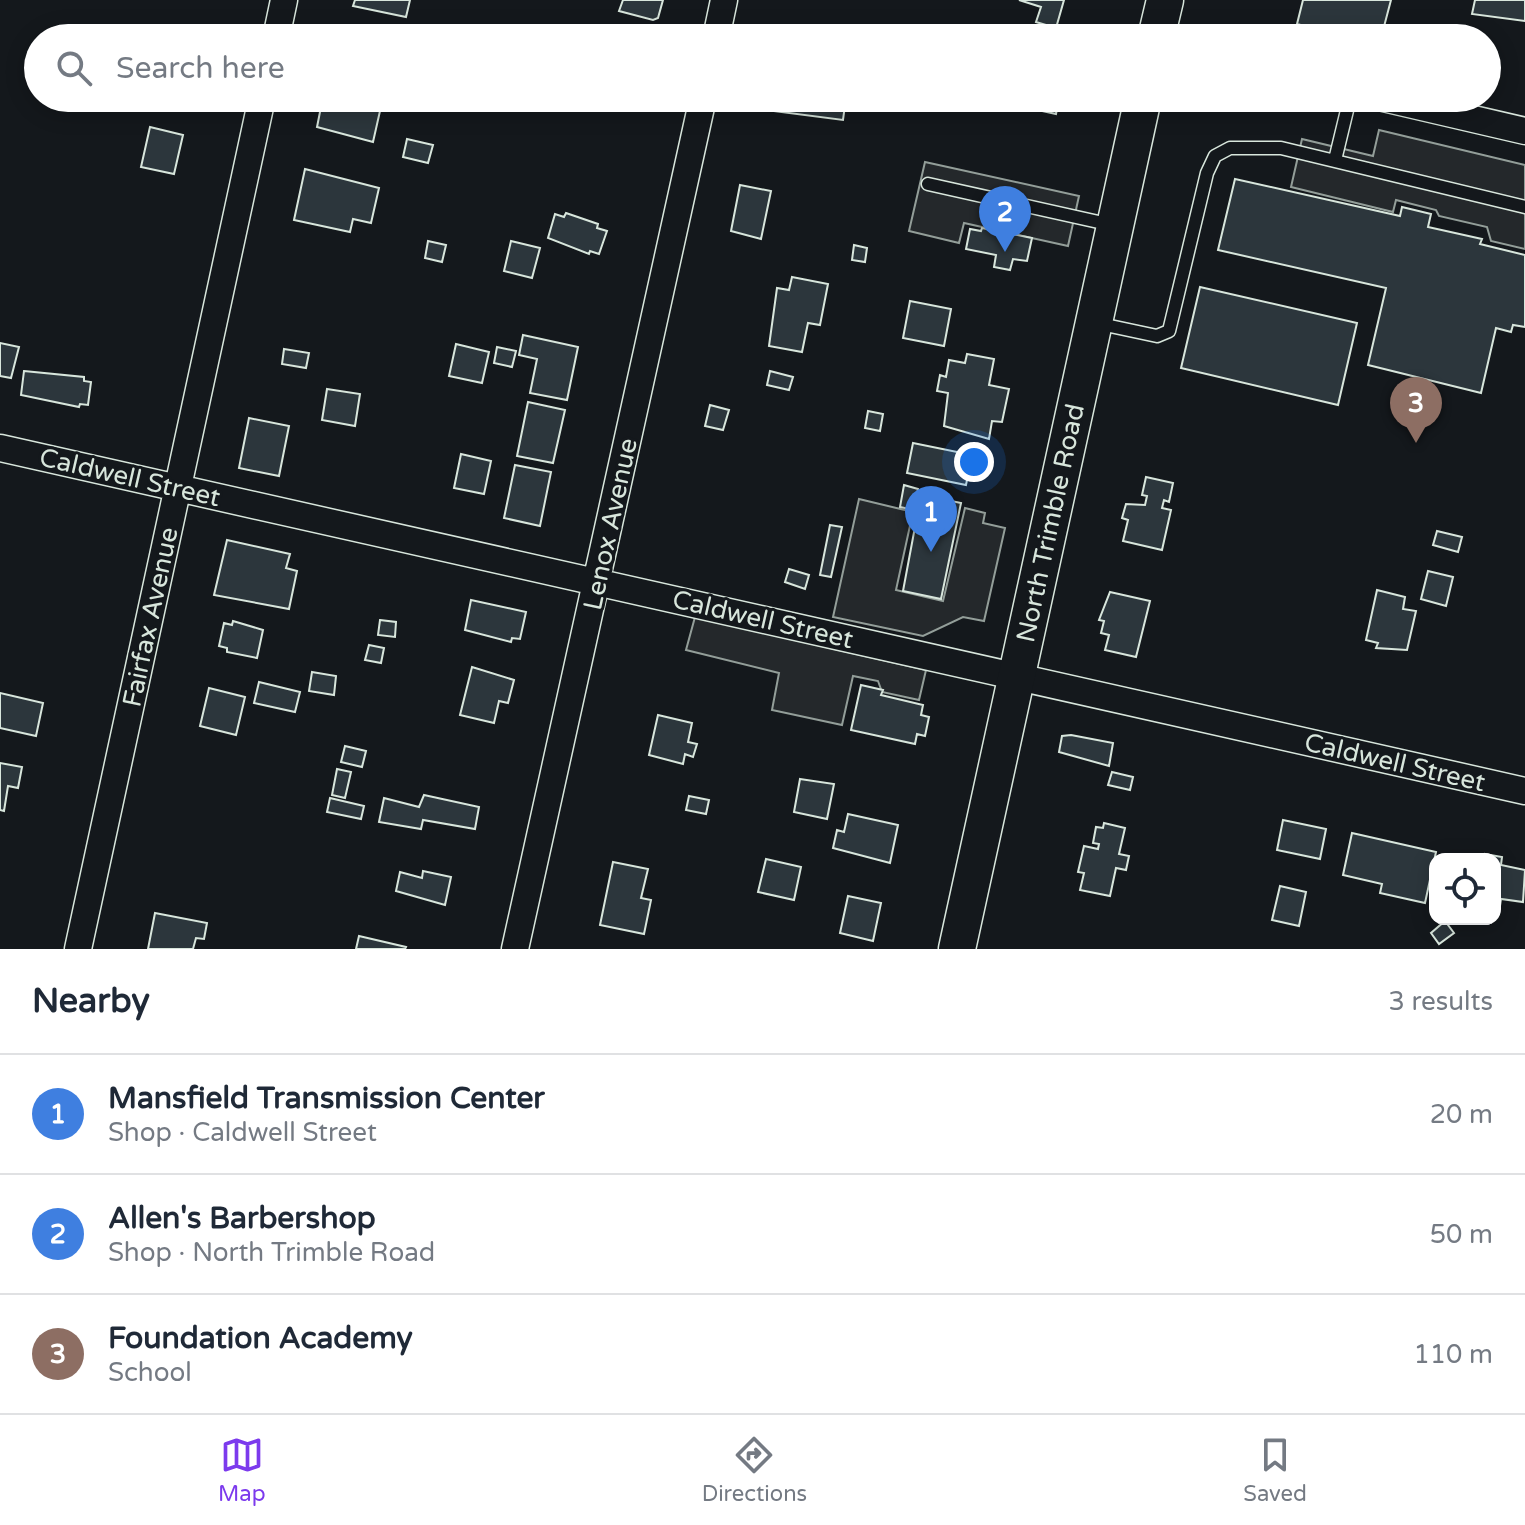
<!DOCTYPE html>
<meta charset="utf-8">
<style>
:root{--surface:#fff;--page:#f6f6f7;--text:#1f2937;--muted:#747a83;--line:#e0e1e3;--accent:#7c3aed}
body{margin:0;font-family:"Varela Round",sans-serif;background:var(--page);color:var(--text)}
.controls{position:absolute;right:24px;bottom:24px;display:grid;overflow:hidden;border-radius:16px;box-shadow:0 4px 20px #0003}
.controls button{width:72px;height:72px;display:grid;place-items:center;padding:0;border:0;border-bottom:2px solid var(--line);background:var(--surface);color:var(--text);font:40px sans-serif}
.you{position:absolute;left:974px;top:462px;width:28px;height:28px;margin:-20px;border:6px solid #fff;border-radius:50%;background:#1a73e8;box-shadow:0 0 0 12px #1a73e833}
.badge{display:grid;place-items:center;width:52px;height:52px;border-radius:50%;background:var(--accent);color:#fff;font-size:26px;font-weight:700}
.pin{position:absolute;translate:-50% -66px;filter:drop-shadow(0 2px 4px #0008)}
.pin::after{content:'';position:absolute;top:42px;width:28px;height:24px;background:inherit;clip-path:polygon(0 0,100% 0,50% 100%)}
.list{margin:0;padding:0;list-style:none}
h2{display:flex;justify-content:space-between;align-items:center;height:104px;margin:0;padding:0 32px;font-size:34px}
h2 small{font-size:26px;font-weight:400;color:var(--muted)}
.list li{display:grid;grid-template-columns:52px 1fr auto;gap:24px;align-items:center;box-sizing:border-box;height:120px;padding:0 32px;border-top:2px solid var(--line)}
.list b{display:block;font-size:30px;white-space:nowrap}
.list p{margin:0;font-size:26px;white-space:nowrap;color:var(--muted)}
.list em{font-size:26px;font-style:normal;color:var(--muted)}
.icon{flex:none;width:44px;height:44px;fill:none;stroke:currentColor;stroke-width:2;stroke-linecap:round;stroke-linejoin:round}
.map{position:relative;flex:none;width:1525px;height:949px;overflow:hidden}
.search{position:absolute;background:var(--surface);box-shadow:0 4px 20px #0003;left:24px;right:24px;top:24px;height:88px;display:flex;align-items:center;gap:20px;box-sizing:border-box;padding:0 28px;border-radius:44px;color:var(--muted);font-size:30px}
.sheet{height:464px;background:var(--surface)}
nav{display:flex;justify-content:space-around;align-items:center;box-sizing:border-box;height:112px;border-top:2px solid var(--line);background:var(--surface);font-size:22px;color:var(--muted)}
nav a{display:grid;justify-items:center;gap:4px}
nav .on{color:var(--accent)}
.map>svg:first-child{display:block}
.parking{fill:#24282b;stroke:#939e99;stroke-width:2}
.building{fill:#2c363c;stroke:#d8e6dc;stroke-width:2}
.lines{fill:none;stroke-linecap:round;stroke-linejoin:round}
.lane-casing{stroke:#d8e6dc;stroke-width:15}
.street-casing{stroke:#d8e6dc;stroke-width:29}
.secondary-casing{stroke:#d8e6dc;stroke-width:39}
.lane{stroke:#14181c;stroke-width:12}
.street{stroke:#14181c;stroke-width:26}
.secondary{stroke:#14181c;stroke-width:36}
.labels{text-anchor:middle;stroke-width:6;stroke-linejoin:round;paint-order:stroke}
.street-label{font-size:26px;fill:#d8e6dc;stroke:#14181c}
</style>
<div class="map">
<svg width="1525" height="949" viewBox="0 0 1525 949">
<rect width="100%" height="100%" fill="#14181c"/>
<path class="parking" d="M1379,130L1525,165V249L1491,241L1487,227L1439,216L1436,210L1396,200L1393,212L1291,187L1302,139L1373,156Z
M925,162L1079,196L1068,246L964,223L959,243L909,231Z
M859,499L913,512L896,590L943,601L965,508L985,513L983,523L1005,528L984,621L963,617L923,636L833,617Z
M695,617L926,670L919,700L882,692L878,681L853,676L842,725L772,710L779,673L686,650Z"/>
<path class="building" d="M355,0H410L406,17L353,6Z
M623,0H663L658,18L653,20L619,11Z
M1019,0H1064L1056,28L1036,22L1041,7Z
M1303,0H1391L1381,38H1349L1297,24Z
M1475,0H1525V21L1472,14Z
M435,29L467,37V38H433Z
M151,98H203L200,110Z
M760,98H846L843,120L758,109Z
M1013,98H1074L1073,102L1059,99L1056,114L1011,104Z
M333,101L380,111L373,142L317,127L322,102L332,104Z
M150,127L183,135L174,174L141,167Z
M407,139L433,145L428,163L403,157Z
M305,169L379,188L371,223L353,219L350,232L294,220Z
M1235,179L1400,216L1402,207L1431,214L1428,227L1482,239L1480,244L1525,255V327L1513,325L1511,332L1496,328L1481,393L1368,365L1386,288L1218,250Z
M740,185L771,191L761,239L731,231Z
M566,213L598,224L597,228L607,231L599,254L590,251L589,254L548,238L555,214L564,217Z
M982,228L1032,238L1027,261L1013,259L1010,270L994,267L996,255L966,249L970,229L981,231Z
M428,241L446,245L442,262L425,258Z
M511,241L540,248L532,278L504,271Z
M854,245L867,248L865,262L852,260Z
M792,277L828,284L820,325L808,323L802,352L769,346L777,288L789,290Z
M1200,287L1357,323L1338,405L1181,368Z
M910,301L951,309L944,346L903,338Z
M523,335L578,347L567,400L530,393L537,359L519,355Z
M0,343L19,347L11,378L0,376Z
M456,344L489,352L482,383L449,376Z
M497,347L516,351L512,367L494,363Z
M284,349L309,353L306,368L282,364Z
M967,354L994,359L989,385L1009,389L1002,422L992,421L989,439L944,426L948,393L937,391L940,375L946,377L949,360L965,363Z
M24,371L84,377V381L91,382L88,405L80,404L79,407L21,395Z
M770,371L793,377L789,390L767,385Z
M327,389L360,394L355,426L322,420Z
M528,402L565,410L553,463L517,456Z
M710,405L729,410L723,430L705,426Z
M868,411L883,414L880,431L865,428Z
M249,418L289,426L279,476L239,468Z
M913,443L972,455L966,485L907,473Z
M461,454L491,461L484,494L454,488Z
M515,465L551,472L540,526L504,518Z
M1146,477L1173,483L1169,502L1164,500L1162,508L1171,510L1162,550L1123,541L1128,520L1122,518L1126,504L1145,505L1147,496L1142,495Z
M904,485L918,489L914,510L900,507Z
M932,497L961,503L941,599L903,591L918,511L929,513Z
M830,525L842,527L831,577L820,575Z
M1437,531L1462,537L1458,552L1433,545Z
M227,540L290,554L286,568L297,571L289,609L214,595Z
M789,569L809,575L805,589L785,582Z
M1428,571L1453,577L1446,606L1421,599Z
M1377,590L1405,597L1403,609L1416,611L1407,650L1376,648L1378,643L1366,640Z
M1110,592L1150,601L1136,657L1105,650L1109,635L1101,633L1104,621L1099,620Z
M471,600L526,612L520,639L512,638L511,642L465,630Z
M380,620L396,622L395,637L378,635Z
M233,621L263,630L257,658L227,652V648L219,646L224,623L232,625Z
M369,645L384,648L381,663L365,660Z
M472,667L514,680L508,703L499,701L494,723L460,715Z
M312,672L336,676L334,695L309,691Z
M259,682L300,692L295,712L254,703Z
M861,685L883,690L881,695L923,705L921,715L929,717L925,736L917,734L915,744L851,730Z
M209,688L245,697L236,735L200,726Z
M0,693L43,703L36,736L0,728Z
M658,715L692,723L688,742L697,744L693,757L685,754L683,764L649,755Z
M1071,735L1113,743L1109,766L1059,752L1062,736Z
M345,746L366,751L362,767L341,762Z
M0,763L22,767L18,788L8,786L4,811L0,810Z
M337,769L351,772L345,798L332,795Z
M1112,772L1133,777L1130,790L1108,785Z
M800,779L834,784L827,819L794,812Z
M424,795L479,807L475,829L423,820L421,829L379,822L384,798L419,807Z
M689,796L709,800L706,814L686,810Z
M330,798L364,806L361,819L327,812Z
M848,814L898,825L890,863L833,848L837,830L844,832Z
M1283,820L1326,829L1320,859L1277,850Z
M1104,823L1125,828L1119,854L1129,856L1126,870L1116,868L1110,896L1080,890L1084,873L1078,872L1084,846L1098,849L1099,844L1093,843L1096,827L1103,828Z
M1352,833L1436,852L1425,903L1380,893L1382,884L1343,875Z
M1485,854L1502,857L1501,865L1525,870L1523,902L1501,899L1500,906L1495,905V859H1484Z
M766,859L801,867L794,900L758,892Z
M613,862L648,869L641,898L651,900L644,934L600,925Z
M423,871L451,877L445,905L396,891L400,872L422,878Z
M1280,886L1306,892L1299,926L1272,920Z
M848,896L881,903L873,941L840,933Z
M155,913L207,923L204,939L196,938L193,949H148Z
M1445,921L1454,933L1439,944L1431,933Z
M359,936L406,947L405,949H356Z"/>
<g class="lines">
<g class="lane-casing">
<path id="lane" d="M1335,160L1350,98
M928,184L1112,225
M1096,323L1157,336L1169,331L1207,173L1215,156L1230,148H1281L1525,207"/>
</g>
<g class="street-casing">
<path id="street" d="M276,38L284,0
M716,38L724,0
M1383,98L1525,131
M0,448L1525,791
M78,949L262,98
M515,949L703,98"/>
</g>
<g class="secondary-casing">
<path id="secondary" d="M1156,38L1165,0
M957,949L1143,98"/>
</g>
<use href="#lane" class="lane"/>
<use href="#street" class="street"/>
<use href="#secondary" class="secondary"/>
</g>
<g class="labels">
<g class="street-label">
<text transform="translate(130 477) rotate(13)" y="9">Caldwell Street</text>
<text transform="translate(1050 523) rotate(-78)" y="9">North Trimble Road</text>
<text transform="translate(610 524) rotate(-78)" y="9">Lenox Avenue</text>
<text transform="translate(150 617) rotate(-78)" y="9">Fairfax Avenue</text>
<text transform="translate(763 619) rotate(13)" y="9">Caldwell Street</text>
<text transform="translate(1395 762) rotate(13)" y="9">Caldwell Street</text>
</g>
</g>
</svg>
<div class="controls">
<button><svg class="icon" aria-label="locate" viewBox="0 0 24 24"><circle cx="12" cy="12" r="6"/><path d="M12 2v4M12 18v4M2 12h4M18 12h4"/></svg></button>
</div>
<div class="you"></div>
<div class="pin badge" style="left:931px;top:552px;background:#3f7fe0">1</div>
<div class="pin badge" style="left:1005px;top:252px;background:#3f7fe0">2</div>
<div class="pin badge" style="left:1416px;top:443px;background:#8d6e63">3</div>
<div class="search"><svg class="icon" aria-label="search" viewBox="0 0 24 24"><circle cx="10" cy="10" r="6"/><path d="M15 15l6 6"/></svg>Search here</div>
</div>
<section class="sheet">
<h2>Nearby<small>3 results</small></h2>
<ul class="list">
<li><span class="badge" style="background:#3f7fe0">1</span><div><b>Mansfield Transmission Center</b><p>Shop · Caldwell Street</p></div><em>20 m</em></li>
<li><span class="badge" style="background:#3f7fe0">2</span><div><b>Allen's Barbershop</b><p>Shop · North Trimble Road</p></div><em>50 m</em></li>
<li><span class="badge" style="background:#8d6e63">3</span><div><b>Foundation Academy</b><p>School</p></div><em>110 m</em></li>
</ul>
</section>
<nav>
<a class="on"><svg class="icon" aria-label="map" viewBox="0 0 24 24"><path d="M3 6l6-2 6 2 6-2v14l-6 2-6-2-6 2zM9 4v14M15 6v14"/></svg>Map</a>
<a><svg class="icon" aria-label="directions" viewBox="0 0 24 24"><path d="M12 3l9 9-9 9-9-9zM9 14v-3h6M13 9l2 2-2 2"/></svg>Directions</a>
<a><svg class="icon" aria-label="saved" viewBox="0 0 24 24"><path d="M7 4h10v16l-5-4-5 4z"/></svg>Saved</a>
</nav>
